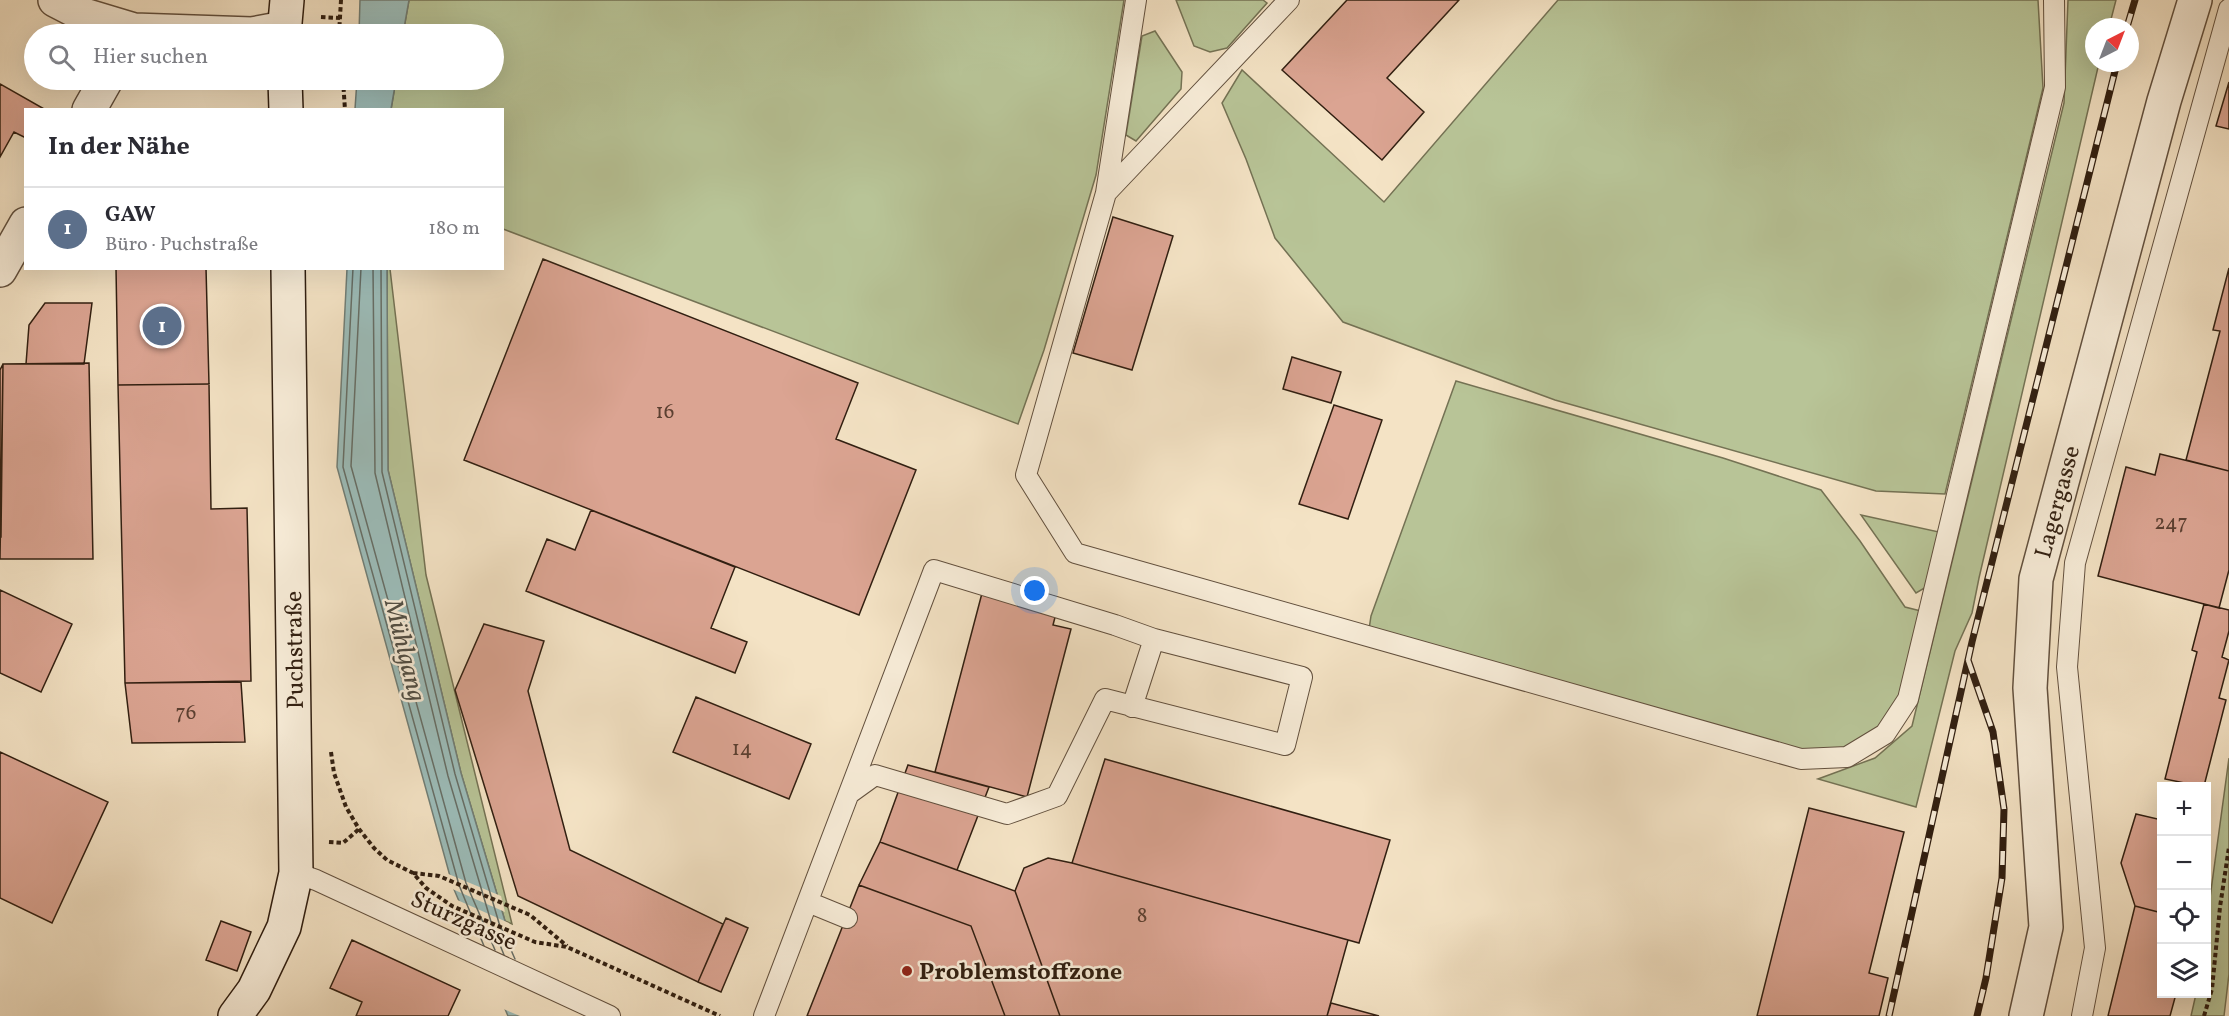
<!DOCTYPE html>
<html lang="de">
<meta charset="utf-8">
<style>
:root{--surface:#fff;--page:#f7f7f7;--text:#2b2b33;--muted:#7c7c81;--line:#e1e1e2;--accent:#0f766e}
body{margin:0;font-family:Vollkorn,serif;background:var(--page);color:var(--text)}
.controls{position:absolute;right:18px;bottom:18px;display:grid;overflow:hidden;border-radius:0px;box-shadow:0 6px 24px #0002}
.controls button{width:54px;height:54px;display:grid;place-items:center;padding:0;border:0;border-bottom:2px solid var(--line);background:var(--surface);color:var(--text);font:30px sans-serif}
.compass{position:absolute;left:2085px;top:18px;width:54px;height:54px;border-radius:50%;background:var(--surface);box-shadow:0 6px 24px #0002;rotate:42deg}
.you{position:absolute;left:1035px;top:591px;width:21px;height:21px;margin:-15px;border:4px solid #fff;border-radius:50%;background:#1a73e8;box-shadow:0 0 0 9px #1a73e833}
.badge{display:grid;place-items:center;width:39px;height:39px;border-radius:50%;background:var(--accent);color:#fff;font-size:20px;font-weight:700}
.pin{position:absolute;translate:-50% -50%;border:3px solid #fff;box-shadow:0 2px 6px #0006}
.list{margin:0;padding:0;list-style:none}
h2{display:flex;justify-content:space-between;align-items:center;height:78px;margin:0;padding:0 24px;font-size:26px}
h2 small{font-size:20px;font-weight:400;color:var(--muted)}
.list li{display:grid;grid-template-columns:39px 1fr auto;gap:18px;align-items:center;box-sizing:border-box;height:84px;padding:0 24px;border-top:2px solid var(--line)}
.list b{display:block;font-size:22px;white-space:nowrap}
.list p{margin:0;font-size:20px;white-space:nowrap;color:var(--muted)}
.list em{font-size:20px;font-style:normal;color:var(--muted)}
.icon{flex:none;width:33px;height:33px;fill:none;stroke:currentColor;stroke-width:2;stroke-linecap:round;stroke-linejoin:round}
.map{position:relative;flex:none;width:2229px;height:1016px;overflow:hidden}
.search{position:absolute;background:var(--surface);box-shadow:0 6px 24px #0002;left:24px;top:24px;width:480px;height:66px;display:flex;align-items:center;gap:15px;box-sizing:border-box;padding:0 21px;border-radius:33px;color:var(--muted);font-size:22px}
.panel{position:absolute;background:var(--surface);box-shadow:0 6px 24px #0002;left:24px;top:108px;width:480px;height:162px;border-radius:0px}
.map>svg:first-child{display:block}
.green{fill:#b8c497;stroke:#747254;stroke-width:1.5}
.water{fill:#9cbdba;stroke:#717e76;stroke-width:1.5}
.pier{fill:#f4e3c5}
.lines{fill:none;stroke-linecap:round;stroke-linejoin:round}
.shore{stroke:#666e66;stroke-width:1.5}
.building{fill:#dba492;stroke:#311f11;stroke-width:1.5}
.lane-casing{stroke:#62503e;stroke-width:22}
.street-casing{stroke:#62503e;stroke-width:36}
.secondary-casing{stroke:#311f11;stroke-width:36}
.path{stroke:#311f11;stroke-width:4;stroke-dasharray:4.5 3;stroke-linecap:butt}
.lane{stroke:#f8edd9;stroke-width:20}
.street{stroke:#f8edd9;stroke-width:33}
.secondary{stroke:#f8edd9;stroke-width:33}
.rail-casing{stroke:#311f11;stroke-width:7}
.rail{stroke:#f8edd9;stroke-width:4.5;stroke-dasharray:14;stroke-linecap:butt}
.poi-dot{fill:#8f2418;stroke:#f8edd9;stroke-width:2}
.labels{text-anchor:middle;stroke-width:5;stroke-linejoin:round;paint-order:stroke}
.number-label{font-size:21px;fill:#5c4031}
.street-label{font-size:24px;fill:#311f11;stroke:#f8edd9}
.poi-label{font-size:24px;font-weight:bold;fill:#311f11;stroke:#f8edd9;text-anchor:start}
.water-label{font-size:26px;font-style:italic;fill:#514e44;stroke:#f8edd9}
</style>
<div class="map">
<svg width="2229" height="1016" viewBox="0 0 2229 1016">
<rect width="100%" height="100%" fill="#f4e3c5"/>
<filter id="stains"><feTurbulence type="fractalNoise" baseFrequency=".00333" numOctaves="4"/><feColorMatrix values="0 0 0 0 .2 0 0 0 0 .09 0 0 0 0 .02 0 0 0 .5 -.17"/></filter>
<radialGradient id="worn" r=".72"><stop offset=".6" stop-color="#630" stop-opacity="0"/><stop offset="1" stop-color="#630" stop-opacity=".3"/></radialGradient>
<path class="green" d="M409,0H1124L1096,175L1044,350L1018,424L503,229L502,110H391L396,80H494V34H403Z
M1176,0H1263L1267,3L1227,48L1210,52L1194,46Z
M1558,0H2038L2043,88L1945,494L1876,491L1555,400L1343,322L1275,238L1246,159L1222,103L1242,70L1384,202Z
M2068,0H2116L2109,27H2094V63H2099L1979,578L1972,613L1955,651L1916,807L1818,779L1875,758L1912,726L2064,103Z
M1155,31L1182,72L1181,89L1136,141L1126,135L1142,36Z
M387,269H390L426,575L512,924L505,921L461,773L388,470Z
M1456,381L1723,458L1821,490L1860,541L1905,607L1929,613L1908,699L1847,757L1801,759L1368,636L1371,616Z
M1861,515L1939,532L1928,586L1916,593Z
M2229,758V974L2224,1016H2191L2196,994H2206L2207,920Z"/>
<path class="water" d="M360,0H409L403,34H359Z
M357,80H396L391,109H355Z
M347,269H387L388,470L461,773L505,921L548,1016H508L453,887L337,467Z"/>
<path class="pier" d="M446,873L501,896L505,912L450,888Z
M455,899L509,923L551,1016H520L501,1008Z"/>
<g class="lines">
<path class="shore" d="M353,268L343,467L459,885L484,946
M361,268L351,466L466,883L495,950
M373,268L375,473L448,776L492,925L504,955
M381,268L382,472L455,774L499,923L515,959"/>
</g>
<path class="building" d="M1347,0H1459L1387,78L1424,112L1382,160L1282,70Z
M2229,82V129L2216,126Z
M0,84L46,110H26V138L14,132L0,157Z
M1113,217L1173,236L1132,370L1073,353Z
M543,259L858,383L836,439L916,470L859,615L464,460Z
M116,268H206L209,384L118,385Z
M2229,268V471L2186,460L2220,331L2213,330Z
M45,303H92L84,364H26L29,325Z
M1292,357L1341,372L1331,403L1283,389Z
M89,363L93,559H0L3,364Z
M3,364L1,537H0V370Z
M209,384L211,509L247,508L251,681L125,683L118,385Z
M1334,405L1382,420L1348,519L1299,504Z
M2160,454L2229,471V570L2219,608L2098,576L2126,467L2155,475Z
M591,510L735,567L711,628L747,642L735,673L526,591L547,539L575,550Z
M986,578L1060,598L1053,625L1071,629L1027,797L935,772Z
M0,590L72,624L41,692L0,673Z
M2204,604L2229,610V631L2222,657L2229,660L2219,698L2226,700L2204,786H2199L2165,779L2197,652L2192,650Z
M484,624L544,641L528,691L570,850L723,924L698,982L518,896L455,690Z
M241,682L245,742L132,743L125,683Z
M696,697L811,744L789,799L673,752Z
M0,752L108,802L52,923L0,898Z
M1105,759L1390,840L1359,943L1072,863Z
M908,765L989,787L957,870L880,842Z
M1809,808L1904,832L1869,973L1888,978L1879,1016H1757Z
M2136,814L2162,820V913L2135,906L2121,863Z
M880,842L1015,891L1060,1016H1005L971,926L859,885Z
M1048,858L1072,863L1348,940L1327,1016H1060L1015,891L1024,868Z
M859,885L971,926L1005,1016H807Z
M2135,906L2162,913V994H2176L2170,1016H2108Z
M726,918L748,928L721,992L698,982Z
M221,921L251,932L237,971L206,960Z
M352,940L460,990L448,1016H356L362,1002L330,988Z
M1331,1003L1379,1016H1327Z"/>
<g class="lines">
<g class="lane-casing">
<path id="lane" d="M1136,0L1106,193L1026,475L1075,553L1801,759L1847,757L1885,734L1908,699L2055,87L2054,0
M1106,193L1289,0
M1132,707L1154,639
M296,873L316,880L610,1016
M808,902L847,918
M764,1016L934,570L1115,625L1154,639L1302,677L1285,745L1105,699L1057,796L1007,814L875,775L850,793
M2082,1016L2095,948L2067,667L2075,563L2229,9"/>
</g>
<g class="street-casing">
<g id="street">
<path d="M55,0L84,15L134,30L252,34L284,28"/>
<path d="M89,110L106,80"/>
<path d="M0,270L26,224"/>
<path id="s1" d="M2026,1016L2046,927L2030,688L2036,579L2164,101L2195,0"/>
</g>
</g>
<g class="secondary-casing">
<path id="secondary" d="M284,34L287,0
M285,80L286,110
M235,1016L254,990L284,927L296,873L288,268"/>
</g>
<path class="path" d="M321,17L340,18
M339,34L341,0
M343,80L345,110
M331,752L334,773L346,807L359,829L374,848L387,860L413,873L426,888L452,906L535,942L567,947L720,1016
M329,842L343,843L359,829
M413,873L439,876L530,915L567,946
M2204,1016L2212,989L2220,907L2229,847"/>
<use href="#lane" class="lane"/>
<use href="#street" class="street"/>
<use href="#secondary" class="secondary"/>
<g class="rail-casing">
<path id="rail" d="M2127,27L2135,0
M1968,660L1993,732L2004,809L2002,878L1986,978L1977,1016
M1889,1016L1972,642L2117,63"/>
</g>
<use href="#rail" class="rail"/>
</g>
<circle class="poi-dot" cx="907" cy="971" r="6"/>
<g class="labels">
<g class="number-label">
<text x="665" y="418">16</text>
<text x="2171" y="529">247</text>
<text x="186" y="719">76</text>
<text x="742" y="755">14</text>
<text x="1142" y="922">8</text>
</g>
<g class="street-label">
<text dy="8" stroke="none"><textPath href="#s1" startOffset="520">Lagergasse</textPath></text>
<text transform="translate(294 650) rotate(-91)" y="8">Puchstraße</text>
<text transform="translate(464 920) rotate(24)" y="8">Sturzgasse</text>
</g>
<g class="poi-label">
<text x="919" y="979">Problemstoffzone</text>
</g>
<g class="water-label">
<text transform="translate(406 650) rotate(76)" y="9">Mühlgang</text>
</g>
</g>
<rect width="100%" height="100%" filter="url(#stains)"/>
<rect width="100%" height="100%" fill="url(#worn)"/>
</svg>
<div class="controls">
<button>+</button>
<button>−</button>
<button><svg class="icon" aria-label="locate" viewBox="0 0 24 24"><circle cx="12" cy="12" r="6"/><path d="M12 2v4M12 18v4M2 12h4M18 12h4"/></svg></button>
<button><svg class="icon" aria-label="layers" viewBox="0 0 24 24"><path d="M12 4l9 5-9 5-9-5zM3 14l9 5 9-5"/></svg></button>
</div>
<svg class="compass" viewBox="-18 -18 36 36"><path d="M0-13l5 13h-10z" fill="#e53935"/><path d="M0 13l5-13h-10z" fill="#7c7c81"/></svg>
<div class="you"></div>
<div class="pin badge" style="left:162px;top:326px;background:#5c6f8a">1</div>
<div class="search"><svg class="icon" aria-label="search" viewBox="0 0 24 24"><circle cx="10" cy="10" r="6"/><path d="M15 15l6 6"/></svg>Hier suchen</div>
<section class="panel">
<h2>In der Nähe<small></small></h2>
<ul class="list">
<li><span class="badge" style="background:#5c6f8a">1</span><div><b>GAW</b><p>Büro · Puchstraße</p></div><em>180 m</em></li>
</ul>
</section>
</div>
